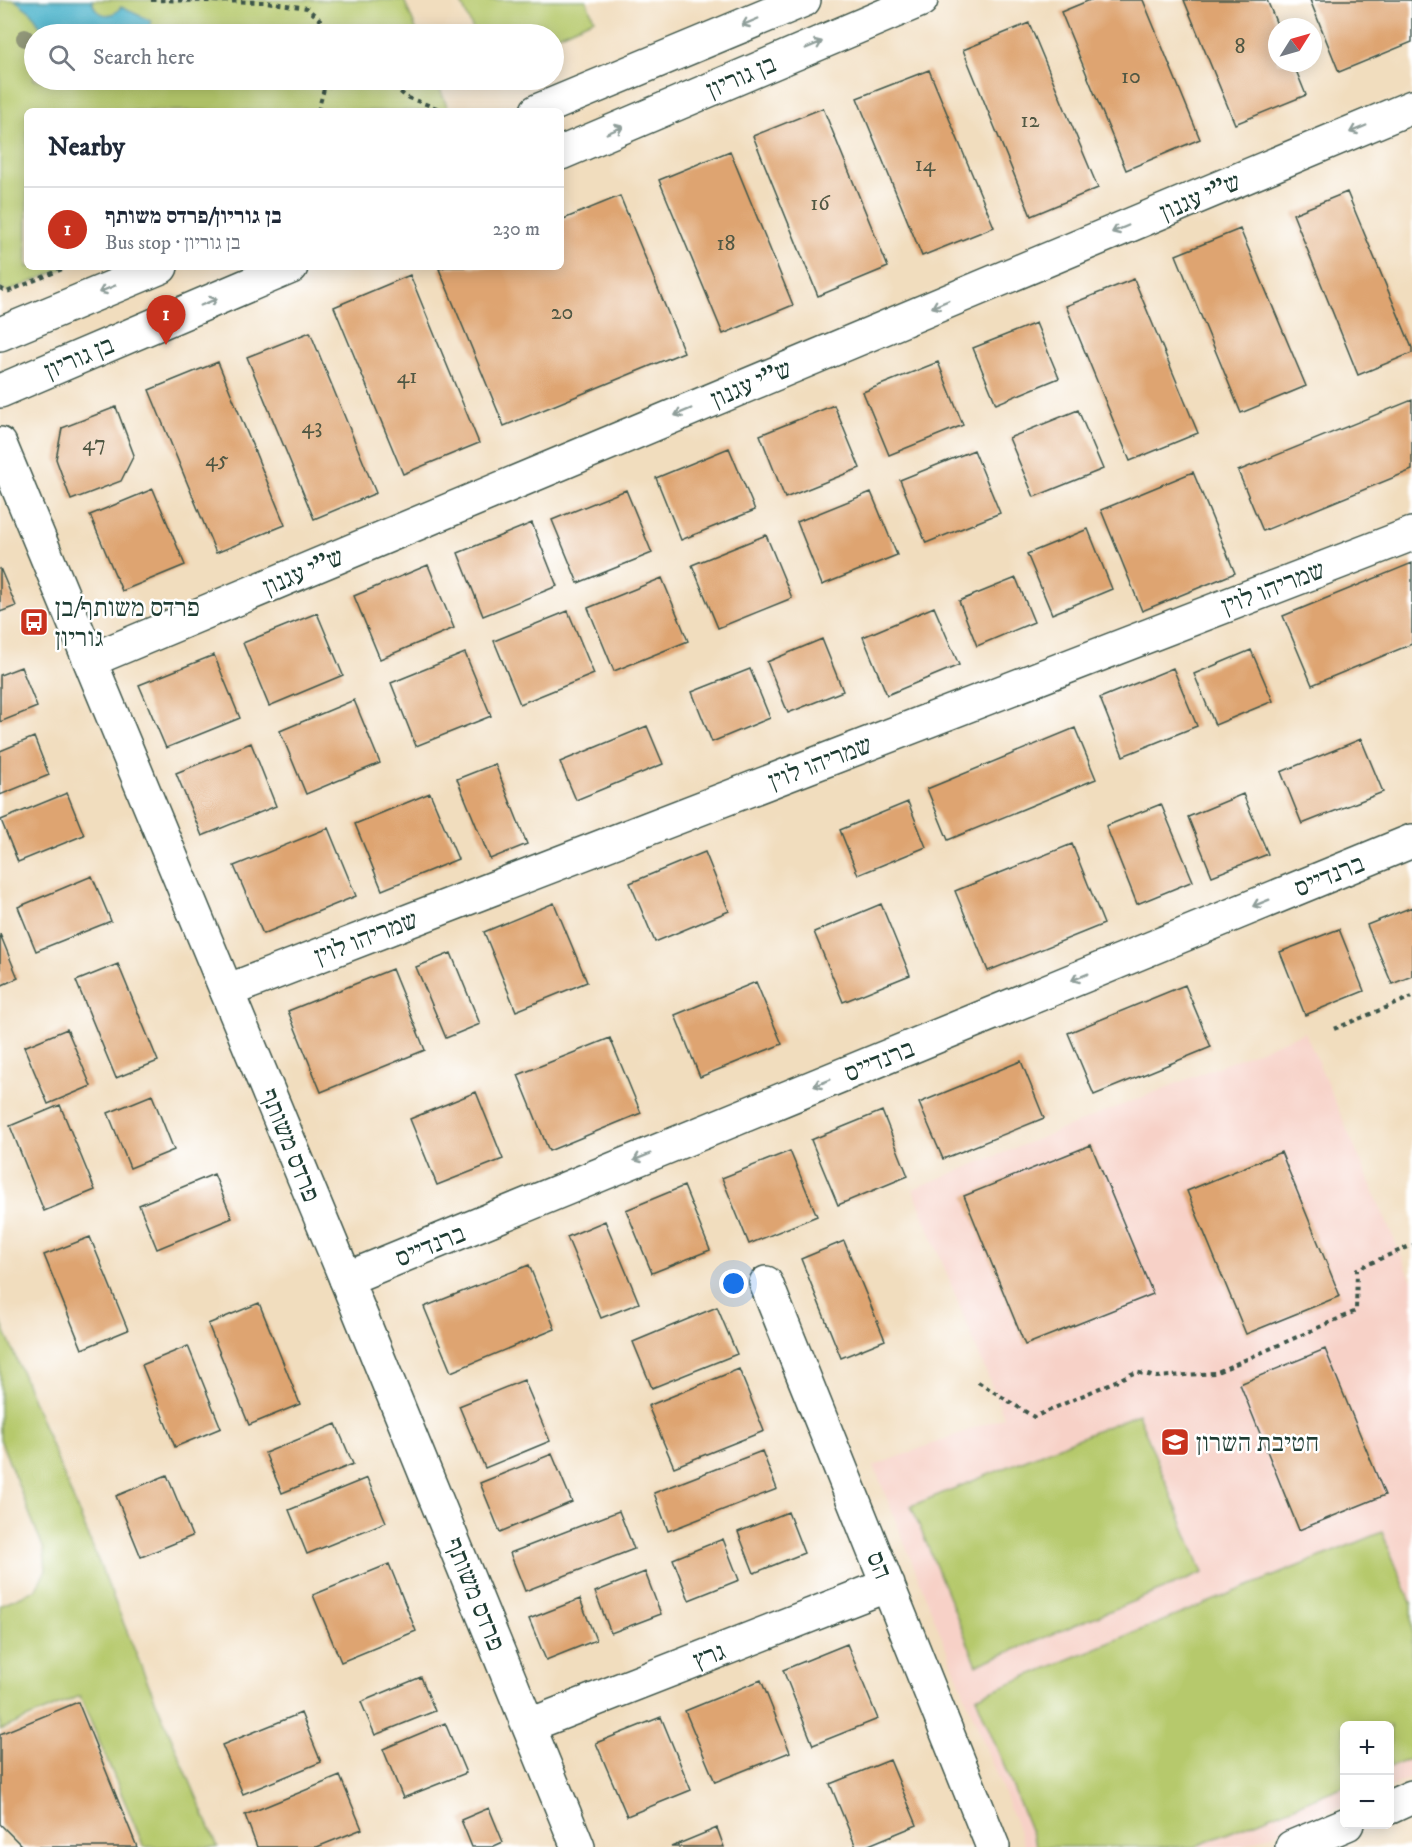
<!DOCTYPE html>
<meta charset="utf-8">
<style>
:root{--surface:#fff;--page:#f2f2f3;--text:#1f2937;--muted:#747a83;--line:#e0e1e3;--accent:#c8321e}
body{margin:0;font-family:"IM FELL DW Pica","Frank Ruhl Libre",serif;background:var(--page);color:var(--text)}
.controls{position:absolute;right:18px;bottom:18px;display:grid;overflow:hidden;border-radius:9px;box-shadow:0 3px 15px #0003}
.controls button{width:54px;height:54px;display:grid;place-items:center;padding:0;border:0;border-bottom:2px solid var(--line);background:var(--surface);color:var(--text);font:30px sans-serif}
.compass{position:absolute;left:1268px;top:18px;width:54px;height:54px;border-radius:50%;background:var(--surface);box-shadow:0 3px 15px #0003;rotate:53deg}
.you{position:absolute;left:734px;top:1284px;width:21px;height:21px;margin:-15px;border:4px solid #fff;border-radius:50%;background:#1a73e8;box-shadow:0 0 0 9px #1a73e833}
.badge{display:grid;place-items:center;width:39px;height:39px;border-radius:50%;background:var(--accent);color:#fff;font-size:20px;font-weight:700}
.pin{position:absolute;translate:-50% -50px;filter:drop-shadow(0 2px 3px #0008)}
.pin::after{content:'';position:absolute;top:32px;width:21px;height:18px;background:inherit;clip-path:polygon(0 0,100% 0,50% 100%)}
.list{margin:0;padding:0;list-style:none}
h2{display:flex;justify-content:space-between;align-items:center;height:78px;margin:0;padding:0 24px;font-size:26px}
h2 small{font-size:20px;font-weight:400;color:var(--muted)}
.list li{display:grid;grid-template-columns:39px 1fr auto;gap:18px;align-items:center;box-sizing:border-box;height:84px;padding:0 24px;border-top:2px solid var(--line)}
.list b{display:block;font-size:22px;white-space:nowrap}
.list p{margin:0;font-size:20px;white-space:nowrap;color:var(--muted)}
.list em{font-size:20px;font-style:normal;color:var(--muted)}
.icon{flex:none;width:33px;height:33px;fill:none;stroke:currentColor;stroke-width:2;stroke-linecap:round;stroke-linejoin:round}
.map{position:relative;flex:none;width:1412px;height:1847px;overflow:hidden}
.search{position:absolute;background:var(--surface);box-shadow:0 3px 15px #0003;left:24px;top:24px;width:540px;height:66px;display:flex;align-items:center;gap:15px;box-sizing:border-box;padding:0 21px;border-radius:33px;color:var(--muted);font-size:22px}
.panel{position:absolute;background:var(--surface);box-shadow:0 3px 15px #0003;left:24px;top:108px;width:540px;height:162px;border-radius:9px}
.map>svg:first-child{display:block}
.built{fill:#f7d1c7}
.green{fill:#b6c96c;stroke:#6a8350;stroke-width:1.5}
.water{fill:#4cb3cb;stroke:#367880;stroke-width:1.5}
.building{fill:#dea471}
.lines{fill:none;stroke-linecap:round;stroke-linejoin:round}
.street-casing{stroke:#3e5549;stroke-width:36}
.secondary-casing{stroke:#3e5549;stroke-width:36}
.path{stroke:#3e5549;stroke-width:4;stroke-dasharray:4.5 4.5;stroke-linecap:butt}
.street{stroke:#fff;stroke-width:33}
.secondary{stroke:#fff;stroke-width:33}
.tree{fill:#92987a}
.oneway{stroke:#8f9e9a}
.labels{text-anchor:middle;stroke-width:5;stroke-linejoin:round;paint-order:stroke}
.number-label{font-size:22px;fill:#4f5743}
.street-label{font-size:26px;fill:#1f3d34;stroke:#fff}
.poi-label{font-size:26px;fill:#1f3d34;stroke:#fff;text-anchor:start}
</style>
<div class="map">
<svg width="1412" height="1847" viewBox="0 0 1412 1847">
<rect width="100%" height="100%" fill="#fff"/>
<filter id="ink" filterUnits="userSpaceOnUse"><feTurbulence type="fractalNoise" baseFrequency=".0167" numOctaves="2"/><feDisplacementMap in="SourceGraphic" scale="12" xChannelSelector="R" yChannelSelector="G"/><feConvolveMatrix kernelMatrix="1 2 1 2 8 2 1 2 1" color-interpolation-filters="sRGB"/></filter>
<filter id="wash" filterUnits="userSpaceOnUse"><feTurbulence type="fractalNoise" baseFrequency=".008" numOctaves="4" result="noise"/><feDisplacementMap in="SourceGraphic" scale="24" xChannelSelector="R" yChannelSelector="G"/><feGaussianBlur stdDeviation="1.35" result="paint"/><feColorMatrix in="noise" values="0 0 0 0 0 0 0 0 0 0 0 0 0 0 0 0 0 1.4 0 .05"/><feComposite in="paint" operator="in"/></filter>
<g filter="url(#wash)">
<rect width="100%" height="100%" fill="#f1ddbe"/>
<path class="built" d="M1305,1032L1412,1281V1777L1390,1787V1726H1344V1805L1241,1847H1025L874,1466L1004,1417L913,1189Z"/>
<path class="green" d="M0,0H404L418,34H34V80H436L449,111H27V267H67L7,292L0,288Z
M460,0H586L594,19L554,37V34H475Z
M0,1319L143,1671L218,1847H144L80,1696L0,1730V1605L35,1590L46,1570L44,1550L0,1439Z
M1138,1414L1203,1573L977,1665L911,1506Z
M1382,1532L1412,1605V1758L1390,1767V1726H1344V1786L1194,1847H1037L976,1697Z"/>
<path class="water" d="M15,0H92C95,16 111,20 121,7L151,21L148,34H45L32,13Z"/>
<g id="blocks">
<path class="building" d="M1090,0H1143L1200,139L1126,170L1061,12Z
M1184,0H1267L1278,27L1277,63H1293L1306,95L1235,124Z
M1310,0H1412V42L1339,72Z
M1029,23L1098,188L1031,216L963,50Z
M929,70L994,227L922,256L857,98Z
M823,108L888,267L818,296L753,136Z
M730,151L793,305L723,334L659,180Z
M1347,192L1412,348V353L1358,375L1293,214Z
M620,196L684,352L504,426L439,269L445,267H561V220Z
M1240,229L1306,386L1241,413L1176,255Z
M410,275L479,443L403,474L334,307Z
M1134,279L1198,433L1130,461L1066,306Z
M1036,323L1059,378L996,404L973,348Z
M310,332L376,493L314,519L247,357Z
M218,362L285,525L216,553L149,390Z
M938,362L963,425L889,455L863,392Z
M1412,400V470L1263,531L1238,471Z
M834,405L860,468L785,498L760,435Z
M116,407L134,455L121,481L71,500L56,459L62,428Z
M1078,410L1103,469L1034,497L1009,438Z
M729,448L755,510L681,540L656,478Z
M974,450L1000,513L926,543L900,480Z
M1193,472L1235,573L1142,611L1101,510Z
M153,489L185,565L122,591L90,515Z
M626,490L652,553L578,583L552,520Z
M871,492L897,555L822,585L797,522Z
M532,523L557,586L483,616L458,553Z
M1088,529L1112,589L1052,614L1027,554Z
M766,535L792,598L718,628L692,565Z
M1412,563V644L1312,685L1283,616Z
M428,565L454,628L380,659L354,596Z
M0,568L16,606L0,612Z
M662,578L688,641L614,671L588,608Z
M1016,578L1034,622L977,646L959,601Z
M934,607L959,665L887,695L863,637Z
M568,611L594,674L520,704L494,641Z
M317,613L343,675L269,706L243,643Z
M822,639L843,691L788,713L767,662Z
M1251,650L1273,701L1215,725L1194,674Z
M465,653L491,716L416,746L391,683Z
M214,655L240,718L166,748L139,685Z
M21,667L37,707L0,722V675Z
M1173,668L1197,726L1123,756L1100,698Z
M750,669L770,718L712,742L692,692Z
M354,700L380,763L306,794L280,731Z
M647,726L663,764L576,800L560,762Z
M1075,728L1096,779L948,840L927,789Z
M34,737L49,775L0,795V751Z
M1361,739L1383,792L1302,824L1281,772Z
M251,743L276,806L202,836L176,773Z
M495,764L527,844L490,859L457,779Z
M67,793L84,835L18,862L1,820Z
M430,793L458,859L382,890L355,824Z
M1243,794L1268,854L1212,876L1188,817Z
M908,802L926,847L858,875L840,830Z
M1161,804L1193,881L1137,904L1106,826Z
M328,828L356,896L263,934L234,866Z
M1072,844L1104,924L988,971L955,891Z
M705,852L729,911L655,942L630,883Z
M92,876L111,921L36,951L18,907Z
M554,903L587,982L516,1011L484,932Z
M881,904L910,975L843,1002L814,932Z
M1412,907V976L1392,984L1367,925Z
M1339,929L1364,991L1305,1015L1280,952Z
M0,934L18,978L0,986Z
M451,953L480,1024L446,1038L416,967Z
M118,964L158,1061L116,1078L76,981Z
M392,969L425,1050L321,1092L288,1011Z
M756,982L782,1044L700,1077L675,1015Z
M1185,985L1211,1047L1094,1095L1068,1033Z
M67,1029L91,1086L48,1104L24,1047Z
M610,1038L641,1113L549,1151L518,1075Z
M1021,1061L1044,1118L943,1159L919,1103Z
M476,1092L503,1159L437,1185L410,1119Z
M152,1095L174,1150L130,1168L108,1113Z
M60,1105L95,1190L44,1211L10,1126Z
M882,1111L908,1176L838,1205L811,1140Z
M1091,1145L1153,1294L1025,1345L964,1196Z
M790,1151L817,1216L749,1244L722,1178Z
M1281,1152L1340,1296L1246,1334L1187,1191Z
M214,1174L232,1218L157,1249L139,1205Z
M684,1186L710,1250L652,1273L626,1210Z
M605,1221L639,1303L601,1318L567,1237Z
M90,1237L128,1330L82,1349L44,1255Z
M844,1241L885,1340L841,1358L801,1259Z
M529,1265L555,1329L451,1372L424,1307Z
M259,1303L300,1404L249,1425L208,1324Z
M717,1307L737,1354L652,1388L633,1342Z
M188,1346L221,1428L175,1447L142,1365Z
M1325,1349L1385,1495L1299,1530L1240,1384Z
M739,1369L764,1431L674,1467L648,1406Z
M524,1380L550,1441L485,1468L459,1406Z
M336,1424L353,1464L282,1493L265,1453Z
M762,1451L777,1489L668,1531L654,1493Z
M552,1454L572,1502L500,1532L480,1483Z
M167,1475L192,1536L141,1557L116,1496Z
M367,1478L386,1522L307,1554L289,1510Z
M619,1511L634,1549L525,1591L510,1553Z
M788,1512L804,1553L754,1573L738,1532Z
M723,1539L739,1580L689,1600L673,1559Z
M389,1564L416,1631L341,1662L313,1595Z
M645,1572L661,1614L611,1633L595,1592Z
M580,1599L596,1640L546,1660L529,1619Z
M847,1644L878,1719L813,1745L783,1670Z
M421,1677L435,1711L375,1735L361,1702Z
M761,1680L790,1752L715,1782L685,1711Z
M78,1702L137,1847H23L0,1824V1734Z
M301,1713L321,1762L243,1794L222,1745Z
M661,1717L691,1790L627,1816L596,1743Z
M445,1723L466,1773L403,1798L383,1749Z
M890,1760L917,1825L864,1847H856L830,1784Z
M340,1776L362,1829L317,1847H257L245,1815Z
M489,1808L503,1842L492,1847H472L461,1820Z
M717,1828L724,1847H671Z"/>
</g>
</g>
<g filter="url(#ink)">
<use href="#blocks" fill-opacity="0" stroke="#3e5549" stroke-width="1.5"/>
<g class="lines">
<g class="street-casing">
<path id="street" d="M91,660L1412,107
M227,991L1412,534
M346,1279L1412,841
M766,1283L993,1847
M530,1725L888,1585
M1390,1807L1412,1797
M1292,1847L1347,1824"/>
</g>
<g class="secondary-casing">
<path id="secondary" d="M537,111L804,0
M561,153L921,0
M0,334L161,267
M0,391L291,267
M0,444L346,1279L578,1847"/>
</g>
<path class="path" d="M151,0L266,2L307,8L336,34
M387,80L406,97L445,111
M318,111L324,89L340,80
M494,111L505,107
M0,288L7,292L67,267
M1334,1029L1412,997
M978,1382L1034,1417L1136,1372L1156,1377L1215,1373L1356,1311L1357,1269L1412,1245"/>
<use href="#street" class="street"/>
<use href="#secondary" class="secondary"/>
</g>
<circle class="tree" cx="25" cy="38" r="9"/>
<defs><path id="oneway-shaft" d="M-6 0H5M1.5-3L5.5 0L1.5 3" fill="none" stroke-width="1.6" stroke-linecap="round" stroke-linejoin="round" transform="scale(1.5)"/></defs>
<g class="oneway">
<use href="#oneway-shaft" transform="translate(750 22) rotate(157)"/>
<use href="#oneway-shaft" transform="translate(814 45) rotate(-23)"/>
<use href="#oneway-shaft" transform="translate(1358 129) rotate(157)"/>
<use href="#oneway-shaft" transform="translate(615 130) rotate(-23)"/>
<use href="#oneway-shaft" transform="translate(1120 229) rotate(157)"/>
<use href="#oneway-shaft" transform="translate(107 289) rotate(157)"/>
<use href="#oneway-shaft" transform="translate(209 302) rotate(-23)"/>
<use href="#oneway-shaft" transform="translate(940 304) rotate(157)"/>
<use href="#oneway-shaft" transform="translate(683 412) rotate(157)"/>
<use href="#oneway-shaft" transform="translate(1261 903) rotate(158)"/>
<use href="#oneway-shaft" transform="translate(1080 977) rotate(158)"/>
<use href="#oneway-shaft" transform="translate(822 1083) rotate(158)"/>
<use href="#oneway-shaft" transform="translate(642 1157) rotate(158)"/>
</g>
</g>
<defs>
<g id="bus-square" transform="scale(1.5)"><rect x="-9" y="-9" width="18" height="18" rx="4" fill="#c8321e" stroke="#fff"/><path d="M-5-6H5V4H4V6H2V4H-2V6H-4V4H-5ZM-3.5-4V0h7V-4ZM-3.5 1.2v1.5H-2V1.2ZM2 1.2v1.5H3.5V1.2Z" fill="#fff"/></g>
<g id="school-square" transform="scale(1.5)"><rect x="-9" y="-9" width="18" height="18" rx="4" fill="#c8321e" stroke="#fff"/><path d="M0-5L7-2L0 1L-7-2ZM-4 1L0 2.5L4 1V4Q0 6-4 4Z" fill="#fff"/></g>
</defs>
<g fill-rule="evenodd">
<use href="#bus-square" x="34" y="622"/>
<use href="#school-square" x="1175" y="1442"/>
</g>
<g class="labels">
<g class="number-label">
<text x="1240" y="53">8</text>
<text x="1131" y="83">10</text>
<text x="1030" y="127">12</text>
<text x="925" y="171">14</text>
<text x="820" y="210">16</text>
<text x="726" y="250">18</text>
<text x="562" y="319">20</text>
<text x="407" y="383">41</text>
<text x="312" y="433">43</text>
<text x="94" y="450">47</text>
<text x="217" y="466">45</text>
</g>
<g class="street-label">
<text transform="translate(741 76) rotate(-23)" y="9">בן גוריון</text>
<text transform="translate(1200 196) rotate(-23)" y="9">ש''י עגנון</text>
<text transform="translate(79 357) rotate(-23)" y="9">בן גוריון</text>
<text transform="translate(751 383) rotate(-23)" y="9">ש''י עגנון</text>
<text transform="translate(303 571) rotate(-23)" y="9">ש''י עגנון</text>
<text transform="translate(1273 587) rotate(-21)" y="9">שמריהו לוין</text>
<text transform="translate(820 762) rotate(-21)" y="9">שמריהו לוין</text>
<text transform="translate(1329 875) rotate(-22)" y="9">ברנדייס</text>
<text transform="translate(366 937) rotate(-21)" y="9">שמריהו לוין</text>
<text transform="translate(879 1060) rotate(-22)" y="9">ברנדייס</text>
<text transform="translate(291 1145) rotate(68)" y="9">פרדס משותף</text>
<text transform="translate(430 1245) rotate(-22)" y="9">ברנדייס</text>
<text transform="translate(880 1565) rotate(68)" y="9">הס</text>
<text transform="translate(476 1594) rotate(68)" y="9">פרדס משותף</text>
<text transform="translate(709 1655) rotate(-21)" y="9">גרץ</text>
</g>
<g class="poi-label">
<text x="55" y="616">פרדס משותף/בן<tspan x="55" dy="30">גוריון</tspan></text>
<text x="1196" y="1451">חטיבת השרון</text>
</g>
</g>
</svg>
<div class="controls">
<button>+</button>
<button>−</button>
</div>
<svg class="compass" viewBox="-18 -18 36 36"><path d="M0-13l5 13h-10z" fill="#e53935"/><path d="M0 13l5-13h-10z" fill="#747a83"/></svg>
<div class="you"></div>
<div class="pin badge" style="left:166px;top:345px">1</div>
<div class="search"><svg class="icon" aria-label="search" viewBox="0 0 24 24"><circle cx="10" cy="10" r="6"/><path d="M15 15l6 6"/></svg>Search here</div>
<section class="panel">
<h2>Nearby<small></small></h2>
<ul class="list">
<li><span class="badge">1</span><div><b>בן גוריון/פרדס משותף</b><p>Bus stop · בן גוריון</p></div><em>230 m</em></li>
</ul>
</section>
</div>
